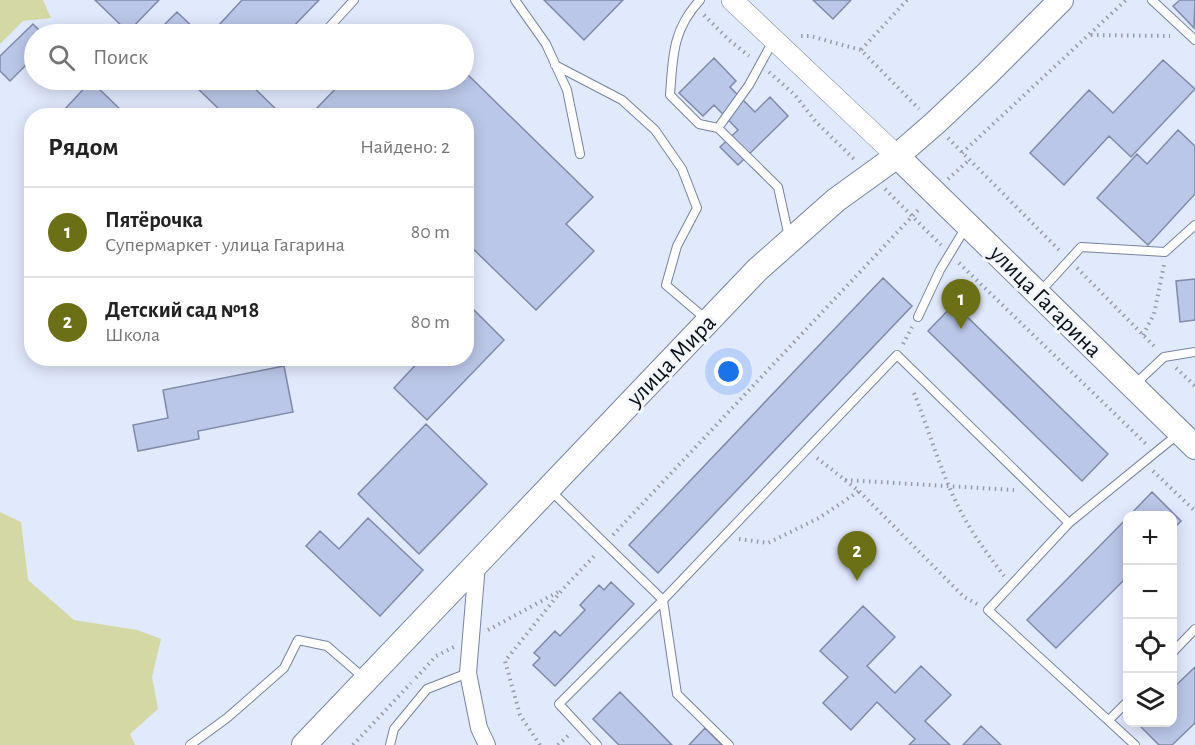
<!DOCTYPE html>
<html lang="ru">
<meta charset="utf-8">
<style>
:root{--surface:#fff;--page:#f2f2f2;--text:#222;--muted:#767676;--line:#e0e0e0;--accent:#6b7016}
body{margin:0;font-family:"Alegreya Sans",sans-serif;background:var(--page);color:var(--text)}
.controls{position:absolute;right:18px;bottom:18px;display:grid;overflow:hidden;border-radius:12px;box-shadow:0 3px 15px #0003}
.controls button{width:54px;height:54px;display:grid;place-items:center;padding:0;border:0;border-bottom:2px solid var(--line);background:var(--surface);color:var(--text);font:30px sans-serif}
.you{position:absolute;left:729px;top:372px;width:21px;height:21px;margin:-15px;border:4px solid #fff;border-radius:50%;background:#1a73e8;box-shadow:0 0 0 9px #1a73e833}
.badge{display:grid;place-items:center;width:39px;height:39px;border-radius:50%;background:var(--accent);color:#fff;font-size:20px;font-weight:700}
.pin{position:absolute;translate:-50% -50px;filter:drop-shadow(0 2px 3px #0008)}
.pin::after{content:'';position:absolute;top:32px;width:21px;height:18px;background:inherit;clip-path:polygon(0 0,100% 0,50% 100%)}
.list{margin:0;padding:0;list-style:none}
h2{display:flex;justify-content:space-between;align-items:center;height:78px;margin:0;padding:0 24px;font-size:26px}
h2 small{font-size:20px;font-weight:400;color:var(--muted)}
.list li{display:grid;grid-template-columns:39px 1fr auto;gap:18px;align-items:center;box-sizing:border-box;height:90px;padding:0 24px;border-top:2px solid var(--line)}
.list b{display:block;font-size:22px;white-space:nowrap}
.list p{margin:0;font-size:20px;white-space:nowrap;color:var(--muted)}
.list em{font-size:20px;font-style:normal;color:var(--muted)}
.icon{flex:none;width:33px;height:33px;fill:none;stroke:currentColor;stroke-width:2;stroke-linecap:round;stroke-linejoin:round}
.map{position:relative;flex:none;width:1195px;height:745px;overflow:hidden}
.search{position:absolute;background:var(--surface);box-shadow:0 3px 15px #0003;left:24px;top:24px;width:450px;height:66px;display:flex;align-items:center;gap:15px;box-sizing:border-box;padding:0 21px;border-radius:33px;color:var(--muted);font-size:22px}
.panel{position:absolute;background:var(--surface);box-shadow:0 3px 15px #0003;left:24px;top:108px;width:450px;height:258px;border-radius:24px}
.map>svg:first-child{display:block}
.green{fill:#d3d8a5}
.building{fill:#bbc7e8;stroke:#7f8aa9;stroke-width:1.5}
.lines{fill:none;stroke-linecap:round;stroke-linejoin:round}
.service-casing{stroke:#7883a1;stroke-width:10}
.minor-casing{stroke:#7883a1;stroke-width:18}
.tertiary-casing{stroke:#7883a1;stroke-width:22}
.secondary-casing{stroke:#7883a1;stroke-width:26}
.path{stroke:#959bac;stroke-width:4;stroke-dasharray:1.5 4.5;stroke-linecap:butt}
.service{stroke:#fff;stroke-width:8}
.minor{stroke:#fff;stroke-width:16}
.tertiary{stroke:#fff;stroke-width:21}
.secondary{stroke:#fff;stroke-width:24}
.labels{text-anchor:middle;stroke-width:6;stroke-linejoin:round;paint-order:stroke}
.street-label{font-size:24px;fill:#090d18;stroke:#f4f6fd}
</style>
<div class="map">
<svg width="1195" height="745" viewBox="0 0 1195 745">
<rect width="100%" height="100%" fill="#e1e9fd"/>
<path class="green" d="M0,0H43L51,18L23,21L0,44Z
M0,512L21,522L28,580L74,620L137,630L161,639L152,677L158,709L130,734L135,745H0Z"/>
<path class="building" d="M95,0H159L128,32Z
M242,0H319L286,34H229L219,25Z
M544,0H623L584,40Z
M813,0H851L833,19Z
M1180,0H1195L1194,28L1173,6Z
M177,12L200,34H155Z
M33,24L43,34H34V57L10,81L0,71V56Z
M714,58L736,81L730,87L755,112L770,97L788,116L738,165L720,147L738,130L714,105L703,116L679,93Z
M1163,60L1195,89L1131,157L1109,136L1064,185L1030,153L1089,90L1113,113Z
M464,71L593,197L566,224L594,251L536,310L466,242V116H316L313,112L344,80H464Z
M189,80H246L283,116H226Z
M91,81L127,116H70L64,110Z
M1178,130L1195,146V194L1148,245L1097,198L1137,154L1147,164Z
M883,278L912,306L658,573L629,545Z
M1195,279V320L1180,322L1176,281Z
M954,304L1108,454L1082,481L928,331Z
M471,307L504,340L427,420L394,388L422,358H466V312Z
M284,366L293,412L198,431L199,439L138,451L133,425L168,418L163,390Z
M426,424L487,484L419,554L358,494Z
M1152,492L1181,521L1172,530V516H1129Z
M1128,517V576L1056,648L1027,620Z
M368,518L423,570L380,616L306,546L320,531L339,549Z
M611,582L634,604L555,686L533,665L540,658L534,653L555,631L560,636L585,610L580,605L599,585L604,590Z
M863,606L895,637L867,666L895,693L921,666L951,695L925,721L950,745H909L915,739L877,702L851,730L823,703L848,677L820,651Z
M1195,667V723L1172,745H1159L1138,724L1172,722V689Z
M620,692L672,745H619L593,719Z
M981,726L1001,745H963Z
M705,728L722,745H689Z"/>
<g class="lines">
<g class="service-casing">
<path id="service" d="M515,0L546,44L567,90L580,154
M700,0C672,30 673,57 670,95L699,124L718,128
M1152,0L1195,40
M323,34L354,0
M773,41L749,85L718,128L778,187L789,237
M555,65L622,100L655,130L682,169L697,208L677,246L666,285L707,320
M1039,293L1081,247L1165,252L1195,225
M918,317L940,270L966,227
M1133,386L1164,357L1195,352
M549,489L663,600L897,355L1069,523
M663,600L677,694L729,745
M1172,653L1195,629
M1109,720L1128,701
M190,745L227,718L284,668L298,640L327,646L364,678
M390,745L394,729L427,689L468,673
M597,745L559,704L663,600
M1135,745L988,610L1069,523L1177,435"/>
</g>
<g class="minor-casing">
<path id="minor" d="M477,564L468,673L479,728L487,745"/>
</g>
<g class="tertiary-casing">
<path id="tertiary" d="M732,0L897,156"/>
</g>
<g class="secondary-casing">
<path id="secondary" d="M897,156L1195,447
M304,745L757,270L836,200L897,156L934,124L986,75L1061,0"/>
</g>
<path class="path" d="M907,0L861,50L919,109
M704,15L729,40L749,56
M1091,35L1170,36
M801,36H810L861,50
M769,72L795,95L816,122L856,161
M948,138L1061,252
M962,153L1126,0
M948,179L969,160
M885,189L941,245
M959,263L1146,444
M1077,268L1156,348
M1143,335L1154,314L1164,265
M903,344L912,327
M1176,368L1195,386
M914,393C929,430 940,470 958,506C970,531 987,553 1004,576
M817,458L859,491L964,597L977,604
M1153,471L1195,511
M845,480L1014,490
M613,535L920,208
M739,539L768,543L819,518L859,491
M488,630L560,591
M416,678L436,656L454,647
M353,745L411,683
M540,745L520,715L505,661L562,590L596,554
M558,745L570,734"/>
<use href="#service" class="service"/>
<use href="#minor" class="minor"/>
<use href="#tertiary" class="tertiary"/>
<use href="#secondary" class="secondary"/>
</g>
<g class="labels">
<g class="street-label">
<text transform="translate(1046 301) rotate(45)" y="8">улица Гагарина</text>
<text transform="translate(671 360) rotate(-46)" y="8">улица Мира</text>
</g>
</g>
</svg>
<div class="controls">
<button>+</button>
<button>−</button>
<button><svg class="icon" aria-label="locate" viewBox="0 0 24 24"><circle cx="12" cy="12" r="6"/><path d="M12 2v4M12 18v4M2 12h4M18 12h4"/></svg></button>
<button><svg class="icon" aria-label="layers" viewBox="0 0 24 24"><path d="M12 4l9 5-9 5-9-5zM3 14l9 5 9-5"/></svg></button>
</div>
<div class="you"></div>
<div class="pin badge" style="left:961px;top:329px">1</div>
<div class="pin badge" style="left:857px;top:581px">2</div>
<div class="search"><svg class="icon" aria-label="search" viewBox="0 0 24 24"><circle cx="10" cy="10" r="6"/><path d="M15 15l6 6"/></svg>Поиск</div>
<section class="panel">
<h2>Рядом<small>Найдено: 2</small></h2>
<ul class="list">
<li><span class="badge">1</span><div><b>Пятёрочка</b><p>Супермаркет · улица Гагарина</p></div><em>80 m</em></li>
<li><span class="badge">2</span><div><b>Детский сад №18</b><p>Школа</p></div><em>80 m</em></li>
</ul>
</section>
</div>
